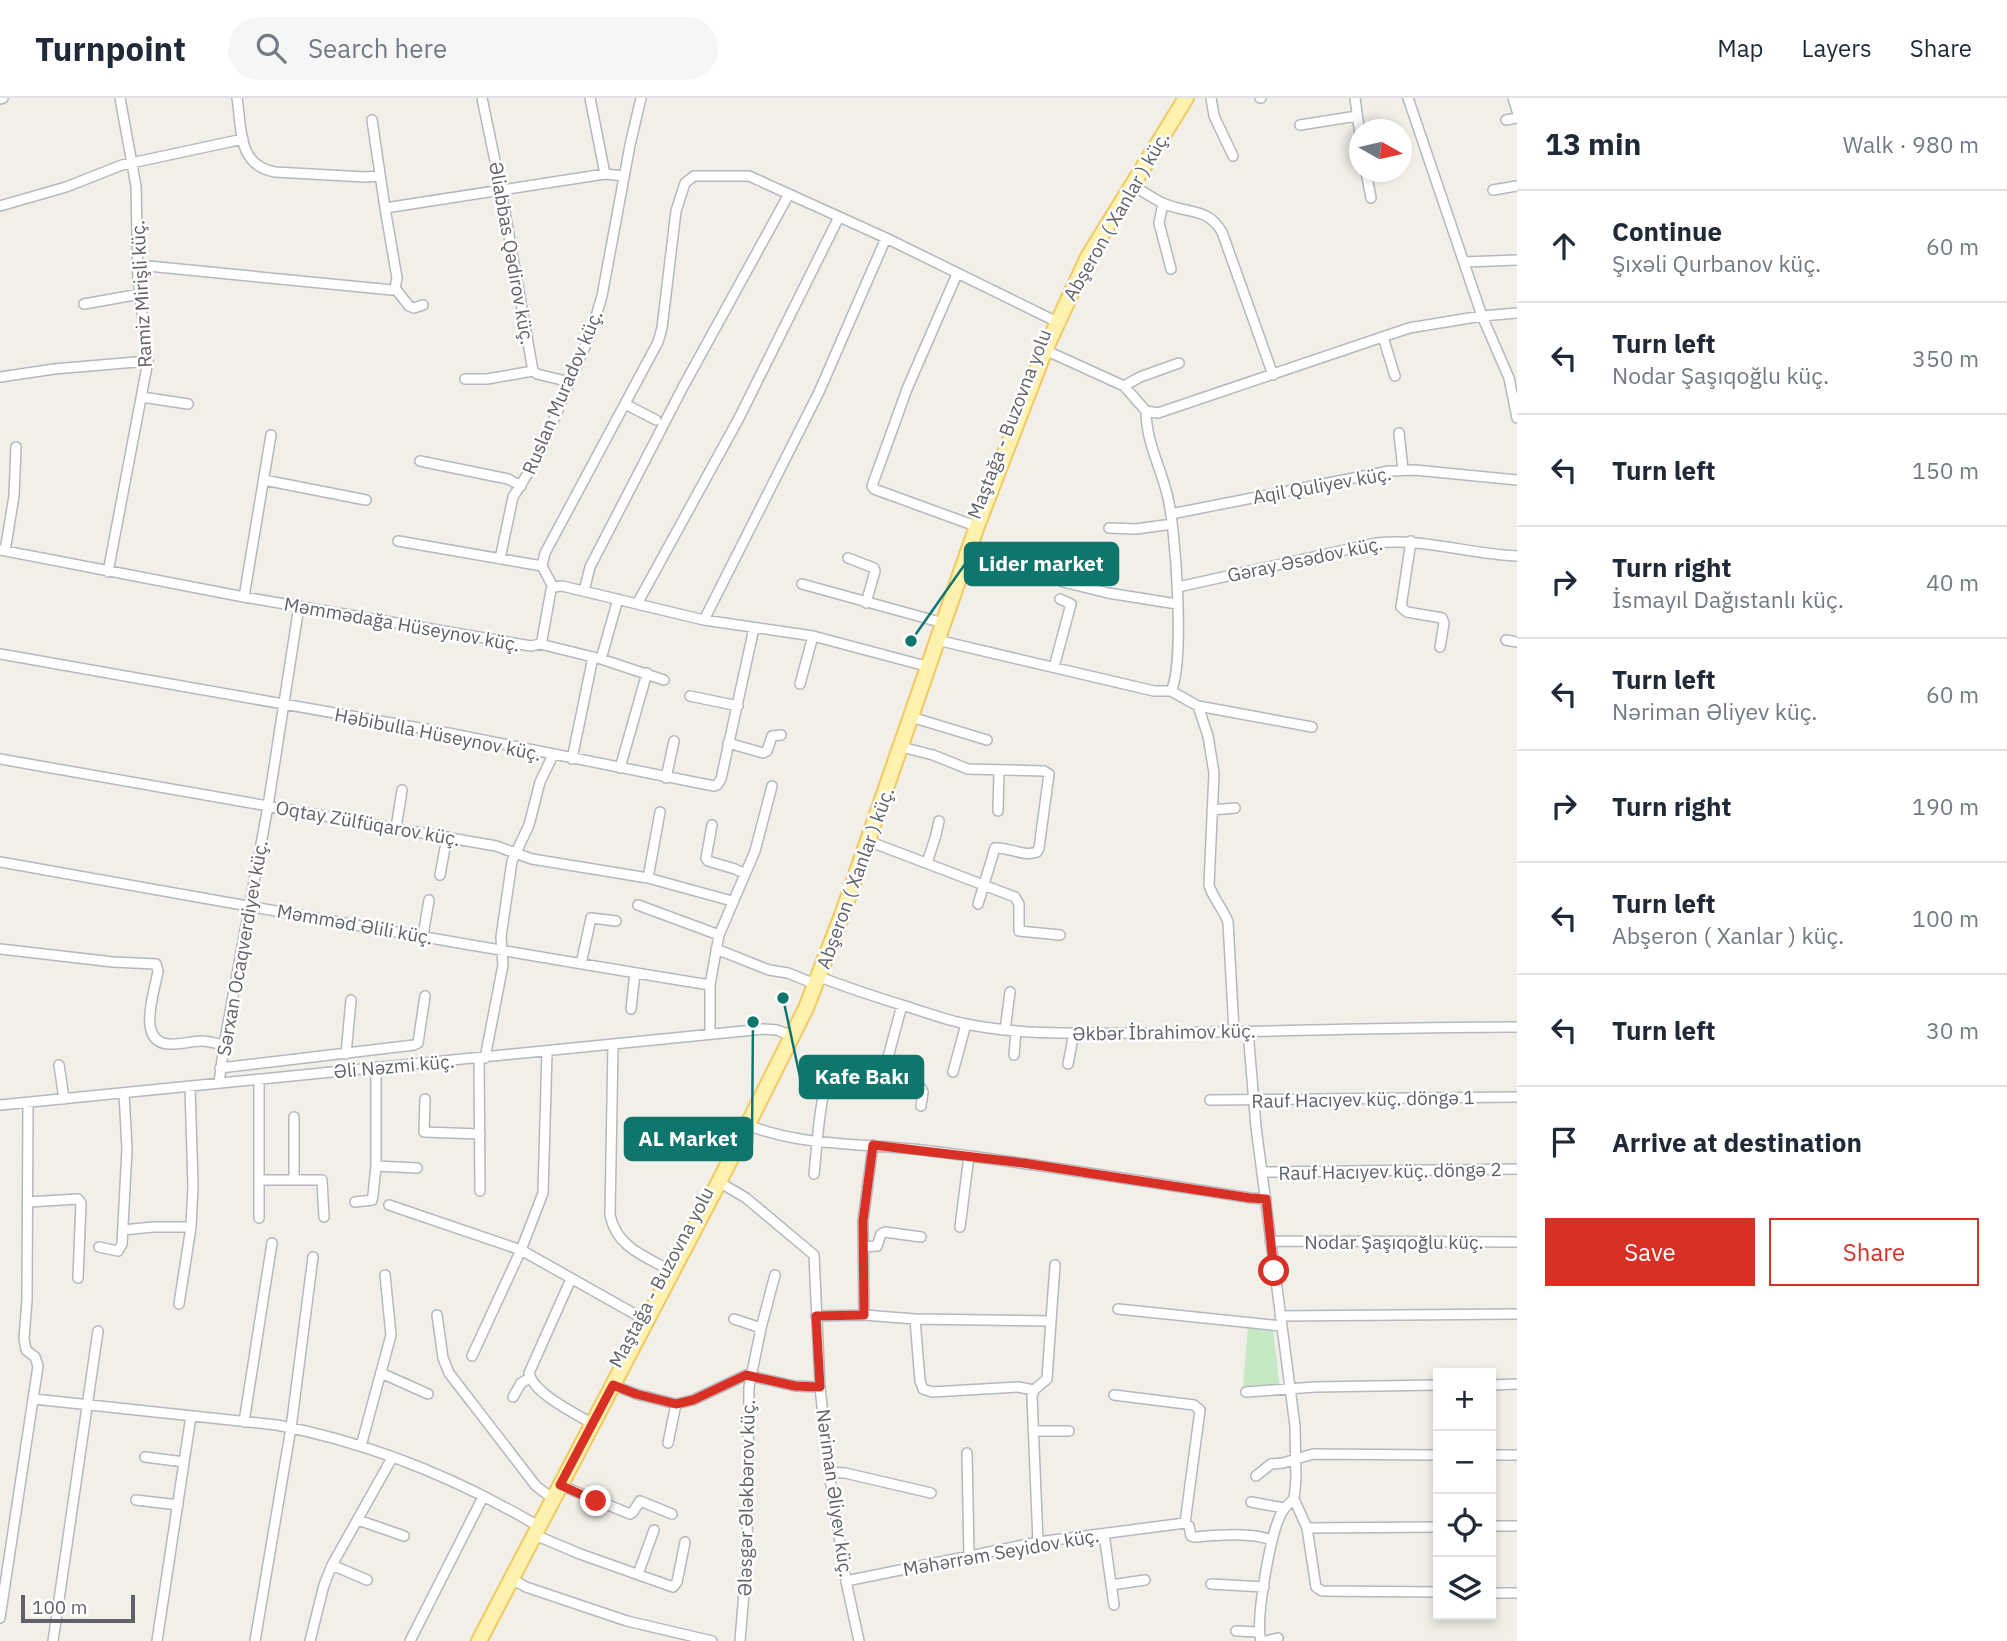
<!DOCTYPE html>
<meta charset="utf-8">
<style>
:root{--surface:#fff;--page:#f6f6f7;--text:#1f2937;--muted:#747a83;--line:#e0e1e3;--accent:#d93025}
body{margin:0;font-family:"IBM Plex Sans",sans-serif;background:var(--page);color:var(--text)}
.controls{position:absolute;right:21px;bottom:21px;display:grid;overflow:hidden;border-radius:0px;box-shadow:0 4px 10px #0003}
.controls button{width:63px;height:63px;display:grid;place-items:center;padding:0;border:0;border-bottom:2px solid var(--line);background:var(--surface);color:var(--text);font:35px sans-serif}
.compass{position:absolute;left:1349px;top:21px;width:63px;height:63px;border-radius:50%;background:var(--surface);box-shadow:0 4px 10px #0003;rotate:98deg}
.scale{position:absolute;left:21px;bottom:18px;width:114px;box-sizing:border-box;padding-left:7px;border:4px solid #5f6368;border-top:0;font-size:19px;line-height:24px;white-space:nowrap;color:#5f6368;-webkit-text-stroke:5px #fff;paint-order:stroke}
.stop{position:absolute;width:21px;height:21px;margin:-16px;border:5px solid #d93025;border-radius:50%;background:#fff}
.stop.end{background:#d93025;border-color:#fff;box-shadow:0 2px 7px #0008}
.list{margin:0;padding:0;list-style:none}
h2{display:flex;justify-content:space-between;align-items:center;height:91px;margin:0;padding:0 28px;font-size:30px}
h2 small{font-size:23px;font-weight:400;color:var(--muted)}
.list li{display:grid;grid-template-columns:46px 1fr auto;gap:21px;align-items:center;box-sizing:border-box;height:112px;padding:0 28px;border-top:2px solid var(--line)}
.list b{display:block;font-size:26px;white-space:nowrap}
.list p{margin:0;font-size:23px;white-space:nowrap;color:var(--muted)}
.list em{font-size:23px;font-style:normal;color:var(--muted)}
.actions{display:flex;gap:14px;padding:21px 28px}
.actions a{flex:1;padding:16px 0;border:2px solid var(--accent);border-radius:0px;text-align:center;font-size:24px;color:var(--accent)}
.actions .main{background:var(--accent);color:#fff}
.icon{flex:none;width:38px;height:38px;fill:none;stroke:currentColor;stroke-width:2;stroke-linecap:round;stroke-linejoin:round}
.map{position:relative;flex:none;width:1517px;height:1543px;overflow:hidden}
header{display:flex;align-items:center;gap:42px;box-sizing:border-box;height:98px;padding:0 35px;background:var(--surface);border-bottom:2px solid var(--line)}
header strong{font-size:33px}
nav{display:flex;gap:38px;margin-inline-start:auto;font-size:24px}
.search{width:490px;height:63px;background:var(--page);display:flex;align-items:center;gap:18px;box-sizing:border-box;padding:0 24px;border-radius:38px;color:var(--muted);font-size:26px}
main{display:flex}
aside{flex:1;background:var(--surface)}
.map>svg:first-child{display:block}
.green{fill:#c5e8c5}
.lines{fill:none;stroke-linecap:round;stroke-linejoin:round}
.minor-casing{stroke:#b5b8bc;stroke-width:12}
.primary-casing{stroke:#f2c960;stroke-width:18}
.minor{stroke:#fff;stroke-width:9}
.primary{stroke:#fff2af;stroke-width:14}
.route{stroke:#d93025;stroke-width:9}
.labels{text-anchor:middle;stroke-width:5;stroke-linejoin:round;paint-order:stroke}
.street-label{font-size:19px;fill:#5f6368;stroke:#fff}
.leader{fill:none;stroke:#0f766e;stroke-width:2.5}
.callout-dot{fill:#0f766e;stroke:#fff;stroke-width:2.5}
.callout{fill:#0f766e;stroke:#0f766e;stroke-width:2.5}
.callout-label{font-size:21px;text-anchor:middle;font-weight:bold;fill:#fff}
</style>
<header>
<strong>Turnpoint</strong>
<div class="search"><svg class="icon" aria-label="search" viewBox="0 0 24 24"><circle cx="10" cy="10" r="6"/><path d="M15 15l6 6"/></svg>Search here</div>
<nav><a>Map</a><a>Layers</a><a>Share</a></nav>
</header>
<main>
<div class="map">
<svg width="1517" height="1543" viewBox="0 0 1517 1543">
<rect width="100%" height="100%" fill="#f1efe8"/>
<path class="green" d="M1248,1230L1273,1233L1280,1290L1243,1288Z"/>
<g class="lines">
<g class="minor-casing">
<path id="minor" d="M237,0C242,31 237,67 275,74L365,79L380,78
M482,0L501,92L533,273L537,276L570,284
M590,0L605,76
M1211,0L1214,18L1233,58
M1260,0H1261
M1355,0L1360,37
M1408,0L1482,218L1509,280L1517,320
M1513,0L1517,13
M0,1L3,0
M372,22L385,110
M1506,22L1517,20
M1300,27L1357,18
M1366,74L1371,100
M1132,87C1143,93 1153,101 1165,106C1189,116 1207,109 1222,134L1273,277
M1493,92L1517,88
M1163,105L1159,125L1171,171
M0,108L66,89L122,67L243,41
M1464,164L1517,162
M138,167L392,192L395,190L397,180L385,110L605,76L624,78
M957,176L907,291L872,388L874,391L970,426
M395,190L409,208L414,210L423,207
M84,206L140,196
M1383,239L1395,278
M1045,252L1124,288L1146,313L1158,315L1409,230L1482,218L1517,215
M0,279L54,271L148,263
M465,281H487L533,273
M1124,288L1140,279L1179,265
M142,299L188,306
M625,306L656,322
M1146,313C1146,343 1160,368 1167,396C1176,429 1185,565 1171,593
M1399,335L1403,372
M420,363L508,381L521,388
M264,382L366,402
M1171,416L1389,373L1415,372L1517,382
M1109,430L1136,431L1172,426
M398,443L542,468
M1411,443L1401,509L1407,514L1442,520L1444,525L1440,549
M0,452L244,499L531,548L540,546L542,542L551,492L553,489L562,488L704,522L813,538L922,567
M5,453L14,398L16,349
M848,460L874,470L875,473L866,505
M500,461L513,399L537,361L592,232L602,198L630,47L641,0
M108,474L148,263L138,182L136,88L120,0
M1063,484L1108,495L1177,506
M802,486L936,523
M553,489L542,468L545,455L658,244L662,230L676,113L685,85L694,78H749L886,140L1051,221
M1178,489L1376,445C1424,440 1469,456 1517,458
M584,493L590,469L683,289L789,96
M244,499L271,337
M637,506L739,320L839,119
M704,522L819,294L886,140
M937,542L1154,593H1171L1198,608L1312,629
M1506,542L1517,544
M540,546L601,561L664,582
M0,556L448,635L714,688L717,687L721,681L754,530
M601,561L618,501
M1054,569L1071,506L1060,501
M800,586L813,538
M690,598L738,608
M1198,608L1208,638L1214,675L1209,787C1213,801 1223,810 1228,824L1234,933
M911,619L987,642
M728,645L763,655L767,653L772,638L781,637
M901,649L933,657L968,671L1044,673L1049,676L1039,750L1037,754C1022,759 1010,749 995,750L978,806
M0,661L496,748L532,761L648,780L732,803
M572,661L593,559
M620,670L647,575
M666,680L674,643
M1212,712L1235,710
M998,713L999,673
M712,727L706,760L708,763L735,771L745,776
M396,730L402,692
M868,743L1015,799L1019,806V833L1060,837
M0,764C237,806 473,849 710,887
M927,765L936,737L939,723
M440,777L447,739
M648,780L660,714
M638,807L719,837
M423,837L429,802
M0,851L113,864L156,866L158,873C155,893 136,943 168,946C179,947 191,943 202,943C209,943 217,946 224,947
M716,851L769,872L788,875L810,884
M581,866L591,820L616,823
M820,879C848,890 876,899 905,908C925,914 945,922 966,926C1025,938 1086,935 1146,935C1270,934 1393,929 1517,929
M631,911L635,875
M1005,932L1010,894
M1248,933L1256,1029L1295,1328L1296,1381L1294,1401L1307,1430L1316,1489L1322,1493L1438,1494
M710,936V887L719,837L755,753L772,688
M613,947L610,1117C616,1147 641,1157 666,1170
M346,956L351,902
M1014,957L1016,933
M479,960L480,1093
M485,960L503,867L501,839L512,763L529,727L540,684L553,657
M887,963L902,907
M1068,966L1074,935
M59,967L64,1001
M220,970L414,947L418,945L425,898
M953,974L966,926
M259,981V1120
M219,985L224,947L268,708L299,508
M425,1001L424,1034L480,1036
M1210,1002L1517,999
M0,1007L764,931L777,932L787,936
M748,1027C802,1049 865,1045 922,1052C1032,1065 1141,1083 1250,1100L1266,1101
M376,1068L417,1070
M1262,1074L1517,1071
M814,1076C817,1052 819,997 830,977L921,990L923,994L921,1008
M294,1081V1019
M259,1082H322L324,1119
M719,1084L746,1100L814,1157L820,1289L829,1374L846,1483L859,1543
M28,1104L78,1101L81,1105L78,1180
M355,1104L372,1102L373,1097L376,1068V969
M389,1107L521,1152L640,1219
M960,1129L969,1058
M123,1132L153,1129H191
M1270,1143L1517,1144
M99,1149L118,1153L122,1146L127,1051L124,995
M863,1149L877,1148L881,1136L885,1134L921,1139
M571,1181L529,1275C533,1294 570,1313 586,1322
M179,1206L191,1129L193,1088L190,989
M1118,1211L1281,1228
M437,1217L443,1260L449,1275L536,1388L548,1397
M864,1217L863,1123L873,1047
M816,1218L864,1217L915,1221L1051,1223L1047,1281L1034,1292L1032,1298L1038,1444
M1280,1218L1517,1216
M734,1221L761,1230
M915,1221L920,1283L923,1291L932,1294L1018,1289L1034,1292
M1051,1223L1055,1167
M472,1258L521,1152L543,1095L547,954
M381,1275L428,1296
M613,1287L636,1296L676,1306L693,1302L746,1277L795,1288L820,1289
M1491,1287L1517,1286
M1246,1294L1315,1289L1438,1287
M1114,1297L1194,1307L1200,1312L1185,1425
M513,1299L521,1285L530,1280
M34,1301L277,1327C366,1344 454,1379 533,1425
M244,1324L272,1145
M1033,1333H1069
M668,1345L676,1306
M361,1348L391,1237L385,1177
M967,1355L969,1458
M1491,1357H1517
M145,1359L184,1364
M829,1374L845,1375L931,1395
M1256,1378L1271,1366L1283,1365L1313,1356L1438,1357
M560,1387L630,1416L633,1414L640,1403L672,1416
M136,1402L178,1407
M1251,1404L1284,1410
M358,1422L404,1438
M1491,1428H1517
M1307,1430L1438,1429
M1104,1436L1114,1507
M535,1437L580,1456L673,1489L677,1484L685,1444
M332,1467L367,1482
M638,1476L654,1432
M512,1481L526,1489L627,1523L712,1543
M846,1483L1038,1444L1185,1425L1189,1428L1191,1438L1194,1439C1219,1437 1249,1434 1272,1442
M1211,1486L1264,1489
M1111,1487L1145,1482
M1491,1495H1517
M0,1520L38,1268L35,1259L26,1252L24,1240L27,1202L28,1005
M1236,1533L1258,1534
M53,1543L98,1233
M157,1543L191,1318
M255,1543L291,1330L313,1159
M310,1543L324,1487L332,1467L392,1360
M410,1543L483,1399
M740,1543L747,1458L749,1289L761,1230L775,1177
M1261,1543C1255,1522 1270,1440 1280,1418C1283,1411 1288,1406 1294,1401
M1266,1543L1278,1540"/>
</g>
<g class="primary-casing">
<path id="primary" d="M479,1543L719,1084L806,910L842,817L977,428L1045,252L1088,159L1186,0"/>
</g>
<use href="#minor" class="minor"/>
<use href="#primary" class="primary"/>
</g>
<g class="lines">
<path class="route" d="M596,1403L560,1387L613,1287L636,1296L676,1306L693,1302L746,1277L795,1288L820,1289L816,1218L864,1217L863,1123L873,1047L1023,1065L1250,1100L1266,1101L1274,1173"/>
</g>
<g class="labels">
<g class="street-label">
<text transform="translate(1116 118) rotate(-60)" y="7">Abşeron ( Xanlar ) küç.</text>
<text transform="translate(512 155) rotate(80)" y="7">Əliabbas Qədirov küç.</text>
<text transform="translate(141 196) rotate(-93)" y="7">Ramiz Mirişli küç.</text>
<text transform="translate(562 294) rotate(-67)" y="7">Ruslan Muradov küç.</text>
<text transform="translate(1009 326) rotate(-69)" y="7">Maştağa - Buzovna yolu</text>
<text transform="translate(1322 387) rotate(-10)" y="7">Aqil Quliyev küç.</text>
<text transform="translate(1305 461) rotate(-12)" y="7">Gəray Əsədov küç.</text>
<text transform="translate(402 526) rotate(10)" y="7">Məmmədağa Hüseynov küç.</text>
<text transform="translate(438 636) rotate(11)" y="7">Həbibulla Hüseynov küç.</text>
<text transform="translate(368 725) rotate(10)" y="7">Oqtay Zülfüqarov küç.</text>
<text transform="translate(855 780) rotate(-70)" y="7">Abşeron ( Xanlar ) küç.</text>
<text transform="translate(355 826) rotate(10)" y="7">Məmməd Əlili küç.</text>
<text transform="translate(242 850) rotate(-80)" y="7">Sərxan Ocaqverdiyev küç.</text>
<text transform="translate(1164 934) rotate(-1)" y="7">Əkbər İbrahimov küç.</text>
<text transform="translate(394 968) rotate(-5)" y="7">Əli Nəzmi küç.</text>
<text transform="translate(1363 1001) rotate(-1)" y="7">Rauf Hacıyev küç. döngə 1</text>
<text transform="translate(1390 1073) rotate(-1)" y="7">Rauf Hacıyev küç. döngə 2</text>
<text x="1394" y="1151">Nodar Şaşıqoğlu küç.</text>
<text transform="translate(661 1179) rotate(-62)" y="7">Maştağa - Buzovna yolu</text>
<text transform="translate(835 1395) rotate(82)" y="7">Nəriman Əliyev küç.</text>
<text transform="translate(746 1400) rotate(-89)" y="7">Ələsgər Ələkbərov küç.</text>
<text transform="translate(1001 1454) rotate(-10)" y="7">Məhərrəm Seyidov küç.</text>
</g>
</g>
<path class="leader" d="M911 543L965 466M783 900L800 979M753 924L752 1041"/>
<g class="callout-dot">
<circle cx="911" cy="543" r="7"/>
<circle cx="783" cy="900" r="7"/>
<circle cx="753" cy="924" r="7"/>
</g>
<g class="callout">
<rect x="965" y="445" width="153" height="42" rx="7"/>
<rect x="800" y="958" width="123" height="42" rx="7"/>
<rect x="625" y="1020" width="127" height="42" rx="7"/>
</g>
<g class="callout-label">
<text x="1041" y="473">Lider market</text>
<text x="862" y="986">Kafe Bakı</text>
<text x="688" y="1048">AL Market</text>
</g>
</svg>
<div class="controls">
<button>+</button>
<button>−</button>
<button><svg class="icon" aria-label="locate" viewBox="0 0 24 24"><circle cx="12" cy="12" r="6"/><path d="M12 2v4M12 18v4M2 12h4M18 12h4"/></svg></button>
<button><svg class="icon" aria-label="layers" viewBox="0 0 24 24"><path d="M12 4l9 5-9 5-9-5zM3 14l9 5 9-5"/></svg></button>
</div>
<svg class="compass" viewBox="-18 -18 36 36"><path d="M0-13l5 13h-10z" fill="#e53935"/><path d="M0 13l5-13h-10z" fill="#747a83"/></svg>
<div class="scale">100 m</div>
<div class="stop" style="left:1274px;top:1173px"></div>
<div class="stop end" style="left:596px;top:1403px"></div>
</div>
<aside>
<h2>13 min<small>Walk · 980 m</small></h2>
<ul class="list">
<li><svg class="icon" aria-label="ahead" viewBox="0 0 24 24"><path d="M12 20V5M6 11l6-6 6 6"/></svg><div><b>Continue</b><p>Şıxəli Qurbanov küç.</p></div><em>60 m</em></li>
<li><svg class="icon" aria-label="left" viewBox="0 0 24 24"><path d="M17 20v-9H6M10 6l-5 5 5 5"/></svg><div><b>Turn left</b><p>Nodar Şaşıqoğlu küç.</p></div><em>350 m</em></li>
<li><svg class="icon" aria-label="left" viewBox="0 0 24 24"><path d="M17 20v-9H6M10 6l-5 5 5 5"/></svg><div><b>Turn left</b></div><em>150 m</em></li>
<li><svg class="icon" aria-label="right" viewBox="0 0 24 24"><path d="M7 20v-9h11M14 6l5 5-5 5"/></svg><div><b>Turn right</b><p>İsmayıl Dağıstanlı küç.</p></div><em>40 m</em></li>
<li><svg class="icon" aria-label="left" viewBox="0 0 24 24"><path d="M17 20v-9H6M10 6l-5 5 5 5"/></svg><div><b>Turn left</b><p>Nəriman Əliyev küç.</p></div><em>60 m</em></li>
<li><svg class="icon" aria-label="right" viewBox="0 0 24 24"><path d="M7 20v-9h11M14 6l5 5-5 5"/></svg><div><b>Turn right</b></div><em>190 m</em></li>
<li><svg class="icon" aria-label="left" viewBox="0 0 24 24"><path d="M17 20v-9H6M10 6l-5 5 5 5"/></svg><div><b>Turn left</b><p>Abşeron ( Xanlar ) küç.</p></div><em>100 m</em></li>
<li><svg class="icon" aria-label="left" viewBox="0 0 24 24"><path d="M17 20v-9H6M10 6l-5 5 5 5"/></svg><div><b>Turn left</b></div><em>30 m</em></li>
<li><svg class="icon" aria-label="arrive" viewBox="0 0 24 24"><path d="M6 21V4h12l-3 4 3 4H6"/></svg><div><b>Arrive at destination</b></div></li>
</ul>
<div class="actions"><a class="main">Save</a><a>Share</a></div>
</aside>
</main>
